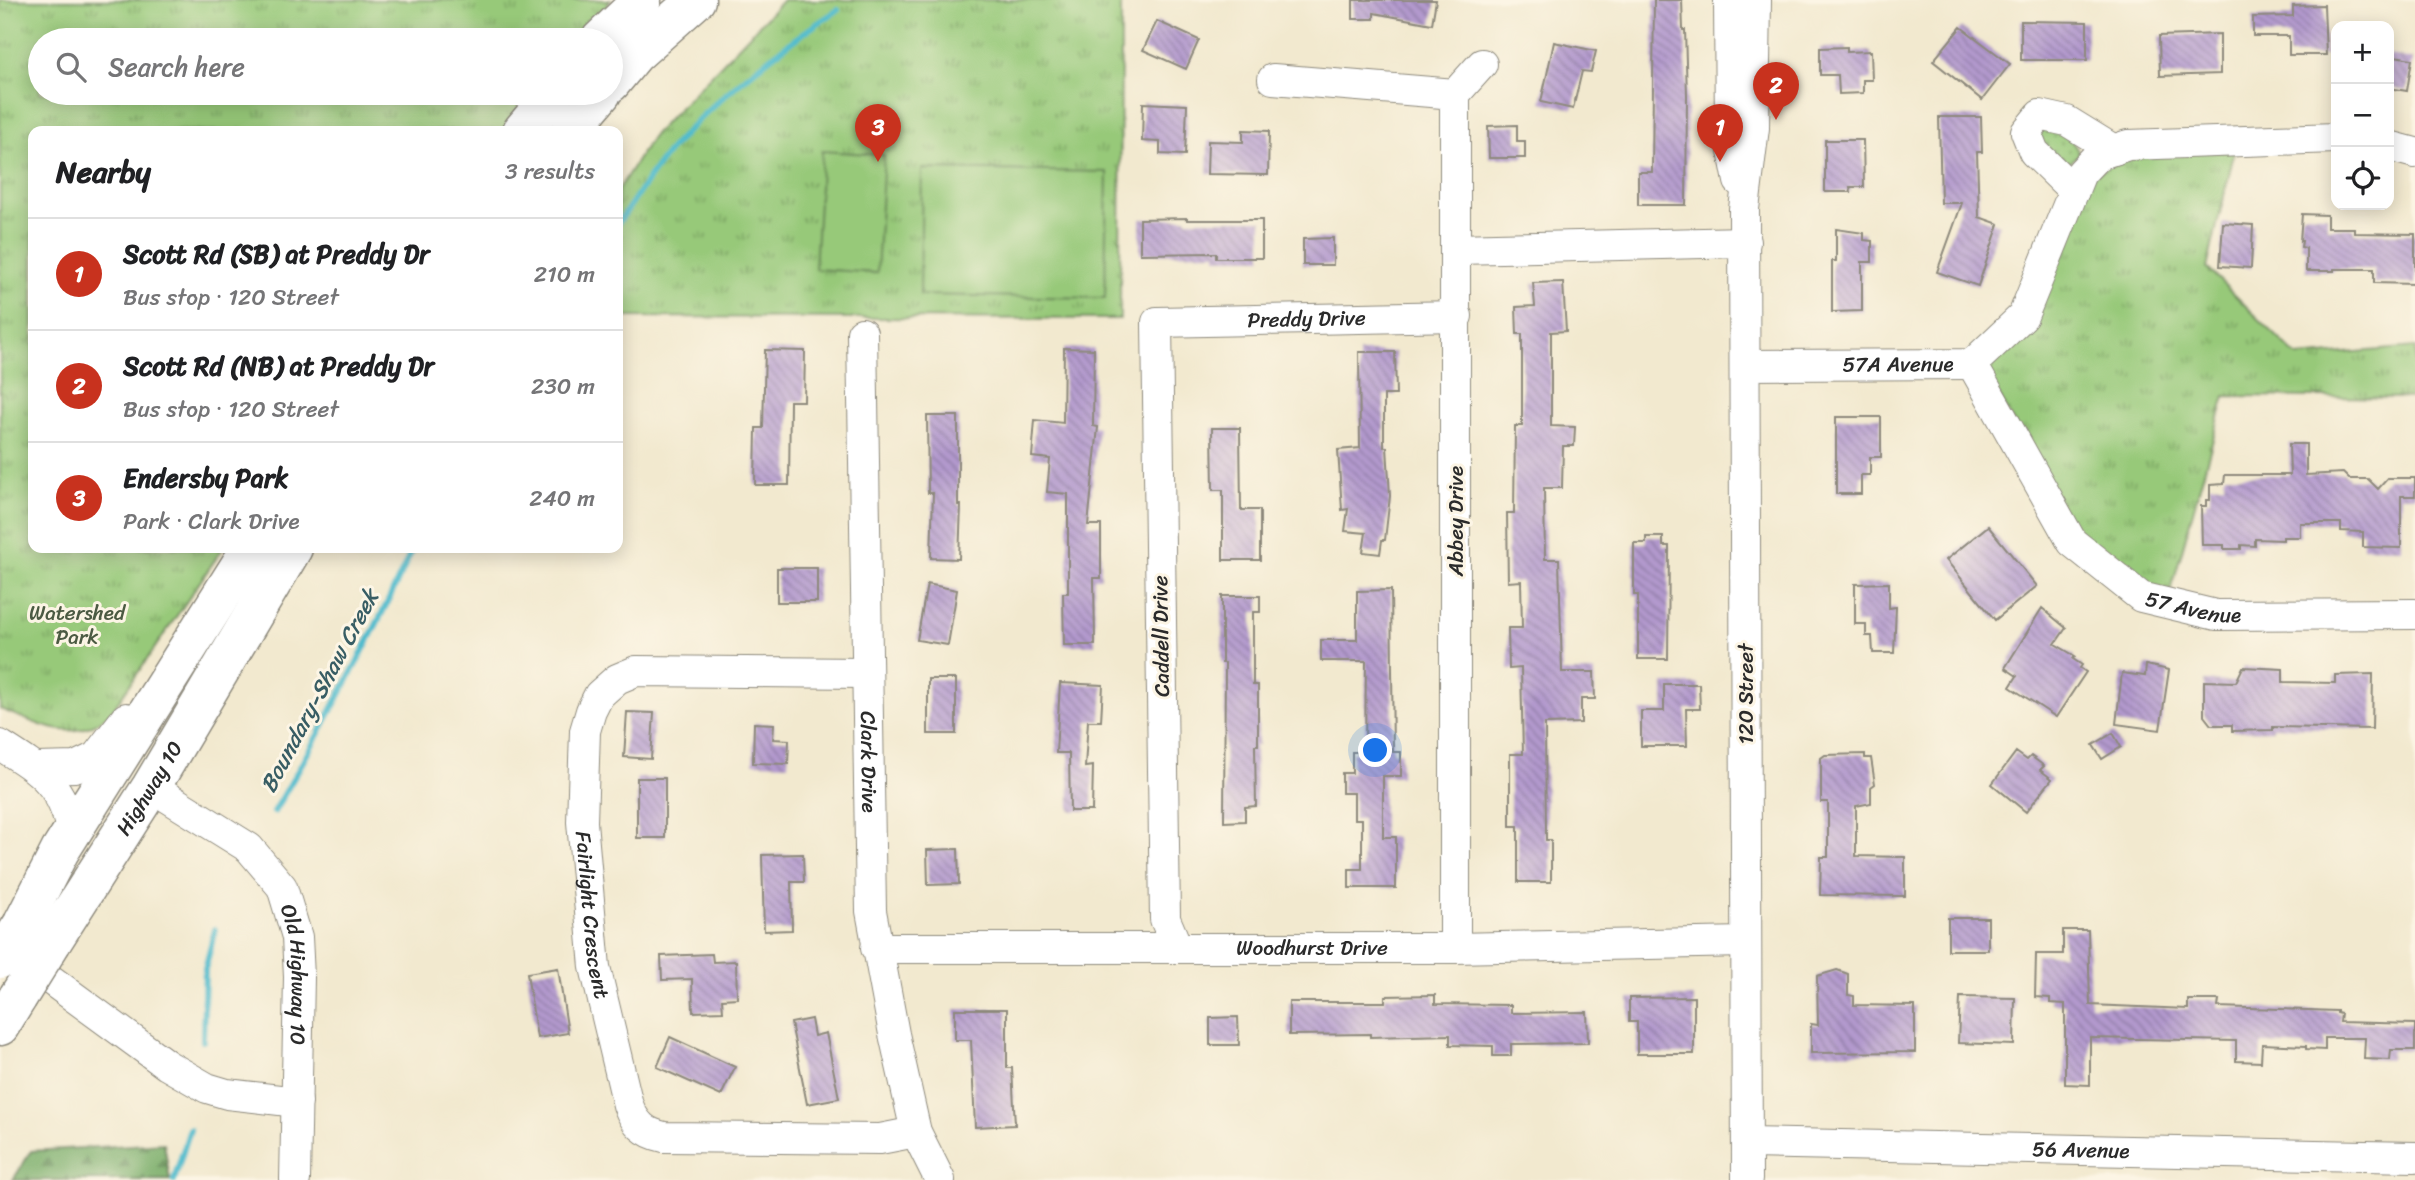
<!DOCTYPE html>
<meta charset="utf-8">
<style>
:root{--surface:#fff;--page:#f2f2f2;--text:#202124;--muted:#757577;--line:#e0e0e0;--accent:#c8321e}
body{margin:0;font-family:Sriracha,sans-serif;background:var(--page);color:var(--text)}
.controls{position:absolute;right:21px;top:21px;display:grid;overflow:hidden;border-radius:14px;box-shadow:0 4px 18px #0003}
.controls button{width:63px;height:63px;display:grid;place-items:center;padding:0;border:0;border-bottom:2px solid var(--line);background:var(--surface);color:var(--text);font:35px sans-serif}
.you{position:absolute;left:1376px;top:751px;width:24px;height:24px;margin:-18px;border:5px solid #fff;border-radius:50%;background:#1a73e8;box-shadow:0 0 0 10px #1a73e833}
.badge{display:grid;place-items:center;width:46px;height:46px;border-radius:50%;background:var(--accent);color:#fff;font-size:23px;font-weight:700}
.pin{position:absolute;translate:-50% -58px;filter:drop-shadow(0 2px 4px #0008)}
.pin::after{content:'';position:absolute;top:37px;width:24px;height:21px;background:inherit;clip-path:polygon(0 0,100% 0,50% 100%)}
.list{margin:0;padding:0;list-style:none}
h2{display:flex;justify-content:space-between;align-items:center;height:91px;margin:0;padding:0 28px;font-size:30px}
h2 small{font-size:23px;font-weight:400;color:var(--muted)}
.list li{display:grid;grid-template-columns:46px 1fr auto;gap:21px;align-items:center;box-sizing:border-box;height:112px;padding:0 28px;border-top:2px solid var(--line)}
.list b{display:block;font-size:26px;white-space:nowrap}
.list p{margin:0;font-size:23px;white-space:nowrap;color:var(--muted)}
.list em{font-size:23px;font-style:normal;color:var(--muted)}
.icon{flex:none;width:38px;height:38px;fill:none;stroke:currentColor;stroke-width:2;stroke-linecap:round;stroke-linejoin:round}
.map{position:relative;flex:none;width:2415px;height:1180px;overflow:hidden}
.search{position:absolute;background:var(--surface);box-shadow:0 4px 18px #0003;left:28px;top:28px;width:595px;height:77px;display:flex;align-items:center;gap:18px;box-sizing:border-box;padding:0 24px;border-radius:38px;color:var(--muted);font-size:26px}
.panel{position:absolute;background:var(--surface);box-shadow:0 4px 18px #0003;left:28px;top:126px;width:595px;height:427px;border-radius:14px}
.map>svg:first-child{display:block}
.grass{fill:url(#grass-dots);stroke:#617a52;stroke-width:2}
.forest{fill:url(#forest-firs);stroke:#526c4a;stroke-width:2}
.park{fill:url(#park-tufts);stroke:#617a52;stroke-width:2}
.pitch{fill:#97c979;stroke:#617a52;stroke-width:2}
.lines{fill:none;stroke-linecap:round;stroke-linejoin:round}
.stream{stroke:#50bbcd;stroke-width:6}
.building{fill:url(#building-back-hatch)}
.minor-casing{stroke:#8e8a7d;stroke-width:32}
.highway-casing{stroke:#8e8a7d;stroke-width:41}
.minor{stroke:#fff;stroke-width:30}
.highway{stroke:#fff;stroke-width:38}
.highway-bridge-casing{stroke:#8e8a7d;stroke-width:41;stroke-linecap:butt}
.highway-bridge{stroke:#fff;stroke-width:38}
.labels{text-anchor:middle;stroke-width:6;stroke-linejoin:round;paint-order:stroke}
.street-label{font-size:21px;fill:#2b2b2b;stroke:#fcf5e5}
.park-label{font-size:21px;fill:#4b5a42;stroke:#fcf5e5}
.water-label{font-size:23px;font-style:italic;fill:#385d64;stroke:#fcf5e5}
</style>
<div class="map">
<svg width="2415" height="1180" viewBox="0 0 2415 1180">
<defs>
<pattern id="grass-dots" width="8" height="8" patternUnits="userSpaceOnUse" patternTransform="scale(1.75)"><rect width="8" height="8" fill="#97c979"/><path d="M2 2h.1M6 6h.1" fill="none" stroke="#7ba363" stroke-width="1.8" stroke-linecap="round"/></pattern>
<pattern id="forest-firs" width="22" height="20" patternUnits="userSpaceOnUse" patternTransform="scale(1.75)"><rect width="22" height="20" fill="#79ad69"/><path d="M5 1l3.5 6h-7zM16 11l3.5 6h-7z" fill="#638d57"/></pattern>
<pattern id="park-tufts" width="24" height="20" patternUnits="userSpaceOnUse" patternTransform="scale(1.75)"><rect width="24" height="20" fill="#97c979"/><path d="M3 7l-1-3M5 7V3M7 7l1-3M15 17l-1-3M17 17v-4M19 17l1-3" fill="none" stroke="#7ba363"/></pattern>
<pattern id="building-back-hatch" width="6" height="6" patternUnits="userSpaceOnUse" patternTransform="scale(1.75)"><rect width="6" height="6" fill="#b299cd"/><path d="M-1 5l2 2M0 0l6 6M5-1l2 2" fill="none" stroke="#917da7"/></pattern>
</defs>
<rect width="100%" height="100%" fill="#fcf5e5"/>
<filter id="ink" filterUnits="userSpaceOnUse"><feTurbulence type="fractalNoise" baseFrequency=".0143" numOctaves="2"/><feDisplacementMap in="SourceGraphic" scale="14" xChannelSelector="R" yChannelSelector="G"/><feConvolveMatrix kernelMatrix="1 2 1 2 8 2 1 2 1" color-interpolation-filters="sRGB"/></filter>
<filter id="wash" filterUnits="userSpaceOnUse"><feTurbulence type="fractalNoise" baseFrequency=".00686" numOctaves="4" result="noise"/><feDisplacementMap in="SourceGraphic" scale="28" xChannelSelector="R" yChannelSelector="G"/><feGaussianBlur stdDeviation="1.57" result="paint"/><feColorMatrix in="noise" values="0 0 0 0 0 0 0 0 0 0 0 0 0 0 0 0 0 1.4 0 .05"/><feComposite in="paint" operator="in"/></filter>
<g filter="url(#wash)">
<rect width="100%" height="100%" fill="#f2e9cf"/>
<path class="grass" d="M2060,127C2066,136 2076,143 2079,154L2069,164L2040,145L2038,131Z"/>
<path class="forest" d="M164,1143L170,1180H13L31,1151Z"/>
<path class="park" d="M0,0H611L581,40H40V93H541L512,131H33V548H223L111,712C75,747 40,724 0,709Z
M783,0H1121L1120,319L618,317V190L654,134Z
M2235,149L2207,268L2298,357L2415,347V398L2225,396L2170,594L2147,588L2076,534L1982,366L2085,180L2130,155Z"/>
<path class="pitch" d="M822,151L884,155L877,273L815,269Z
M922,169L1107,172L1105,298L920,295Z"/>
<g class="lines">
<path class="stream" d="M618,223C635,200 650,174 668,152C711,102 782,45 838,10
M274,812C324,726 372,639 413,548
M203,1041L205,969L215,930
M174,1180L190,1129"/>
</g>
<g id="blocks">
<path class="building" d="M1353,0H1436L1432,24L1374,13V19H1353Z
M1654,0H1682L1683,30H1685L1687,96L1686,205H1638V172H1652Z
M2324,5L2326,55H2289V36H2253V17L2293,16V6Z
M1157,21L1199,40L1186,69L1143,50Z
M2021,21L2087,22V60H2021Z
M1961,27L2010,64L1982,100L1933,61Z
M2220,34V74L2160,76L2159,36Z
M1554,42L1596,51L1591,72L1582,71L1573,109L1541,102Z
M1847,47V52L1871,51L1872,80H1863V93L1839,94L1838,75H1820V48Z
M2389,55L2412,59L2407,91L2389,88Z
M1143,103L1187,105L1185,155L1160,154V142L1142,141Z
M1939,117H1981L1982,152H1977L1979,217L1999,224L1978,286L1937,272L1962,203H1941Z
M1517,125V141H1525V158H1489L1488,126Z
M1243,130L1269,131L1268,175L1207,174L1208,141L1243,142Z
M1825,140H1863L1864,187H1850L1851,192H1825Z
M2302,214L2327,215V228H2354V233L2415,234V284L2374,283V269H2334V271H2306V248L2301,247L2302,241H2300Z
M1187,218V220H1262V258H1216V253L1140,254V219Z
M2223,223L2253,225L2251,268L2220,266Z
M1836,229L1864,233V240L1872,241V262H1862V311L1832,312V261H1836Z
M1333,238V265H1303V239Z
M1563,282L1566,331L1551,332V426L1575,427L1574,446H1563L1562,488H1544L1545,559H1559L1562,672H1594L1595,699H1581V723L1545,724L1546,840H1551V882H1518V826H1510V754H1523L1521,668L1509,669L1508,628H1522L1521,581L1508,582L1507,513H1514L1515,426H1522V334H1517L1516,307L1535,306L1533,283Z
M1064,348L1094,349L1093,426L1098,427L1088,525H1101V578H1094L1095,645H1064L1063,593H1068V494L1047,492L1050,459L1032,457L1035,420L1063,423Z
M765,350L805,351L804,401H790L789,485H755L756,428H763Z
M1359,352H1395L1396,395H1384V447H1387L1390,496L1385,540H1382L1380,554L1363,552L1366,533L1345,531L1348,509L1342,510L1338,450L1360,448Z
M927,416H958V505H961L959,559L931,558L933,493H928Z
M1836,417H1881V457H1870V475H1861V494H1836Z
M1212,428H1240L1241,510H1260V560H1223V490H1213Z
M2289,444H2306V475L2343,473L2349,479H2368L2378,489L2388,478H2415V496H2401V548L2363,547V532L2341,531V523H2300V537H2283V540L2255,539V546L2241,545V549H2224V545H2202L2201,506H2206V500H2210V485L2224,484L2225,475H2290Z
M1988,526L2037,586L1995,620L1946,560Z
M1646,537H1663V546H1669L1668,659H1638V595H1634V543H1646Z
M777,568H817V602H777Z
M1889,583V608L1896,607L1894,653H1873L1872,636H1866V624H1855V584Z
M927,584L957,590L948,645L917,640Z
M1391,590L1393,752H1401V776H1383V837H1396V888H1349V869H1362V819H1354V793H1342V773H1352V752H1365L1366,661H1321V640H1357V591Z
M1222,596H1260V612H1253V685H1258V745H1255L1256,806L1245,807V821L1224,822L1225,663H1222Z
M2042,608L2066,628L2055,644L2075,656L2073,659L2082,665L2080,668L2086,672L2056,717L2010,687L2017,676L2005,668Z
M2146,665L2169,670L2160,730L2116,724L2122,673L2145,676Z
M2243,667L2283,669V682L2335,683V675L2373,674L2372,729L2273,727V730L2232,731V725H2211L2204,716V681L2236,682Z
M928,679H956V734H928Z
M1060,683L1103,685L1101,721H1088L1085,767L1093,766L1092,811H1070L1069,753H1056Z
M1664,684H1699L1700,709H1686L1687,746H1641V711H1664Z
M627,712L654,713L651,759L624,757Z
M754,723L774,724L773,739L789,740L788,764L753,763Z
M2113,733L2121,747L2102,759L2093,745Z
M2016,752L2027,760L2031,756L2044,766L2040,770L2052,779L2026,812L1992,784Z
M1865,754V758H1871L1875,784L1871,787V803L1856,806V856L1905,857V896L1820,895L1821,857H1828V802H1821V758L1825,755Z
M637,778H665V838H637Z
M958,849L959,884L928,885L927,850Z
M803,854L804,882H791L792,930L764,931L762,855Z
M1948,918H1988V950H1948Z
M2063,930H2088L2090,1005L2188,1009V1000H2219L2218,1007L2337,1011V1013L2341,1014L2340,1022L2415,1024V1050H2391L2390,1060L2364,1059L2365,1038H2325V1050L2306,1049V1046L2262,1044L2261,1062L2236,1061V1041L2090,1038V1085L2065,1084V1004L2050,1003V998L2035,997L2036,954H2063Z
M712,954L713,962L736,961L737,998L722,999L723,1011L693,1012L692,979L662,980L661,956Z
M558,968L568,1033L537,1038L527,973Z
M1837,970L1848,974V995L1854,996V1005L1915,1006V1052L1811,1053V1024L1818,1025L1817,976Z
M1435,995V1004L1511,1005V1013L1587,1012L1588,1043L1511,1044V1056H1493V1046L1450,1045V1035L1370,1037V1034L1289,1035V1002H1385V996Z
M1694,997V1054H1637V1022H1629V998Z
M1960,997L2015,998L2014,1045L1958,1043Z
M955,1009H1007V1068H1012L1015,1125L975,1127L971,1040H955Z
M1238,1017L1239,1045H1210V1018Z
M811,1019L814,1036L826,1033L839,1098L807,1104L791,1023Z
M670,1037L735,1067L721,1096L657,1067Z"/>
</g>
</g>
<g filter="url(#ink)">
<use href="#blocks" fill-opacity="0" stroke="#8e8a7d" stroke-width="2"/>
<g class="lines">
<g class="minor-casing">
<g id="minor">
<path d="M1729,0L1730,136L1739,181"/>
<path d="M1273,79L1455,94V948"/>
<path d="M1455,94L1482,64"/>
<path d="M2389,146L2415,153"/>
<path d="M2074,191L2034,152L2026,132L2040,115L2067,121L2114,150"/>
<path d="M1457,249L1745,242"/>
<path id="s1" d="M862,333L871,911L894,1034L916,1132L940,1180"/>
<path id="s2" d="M1972,364L2072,542L2141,597L2216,615L2415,614"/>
<path id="s3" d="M1746,365L1972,364L2023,316L2081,173L2098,155L2128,145L2336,138"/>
<path id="s4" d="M867,673L636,671L617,679L599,695L591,711L585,731L582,822L595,967L628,1105C635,1123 644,1133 664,1137L880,1139L916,1132"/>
<path d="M0,745C41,771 63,784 72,835"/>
<path d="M36,768L75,767L96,757L126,718"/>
<path id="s5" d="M151,787L249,848L282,887L297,937L299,977L295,1180"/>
<path id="s6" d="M1177,947L1165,919L1157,322L1457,316"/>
<path id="s7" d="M876,948H1455L1746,942"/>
<path d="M18,956L167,1065L207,1088L227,1094L297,1102"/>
<path id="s8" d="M1747,1143L2415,1157"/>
<path d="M1747,1180L1744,209L1754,128L1756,0"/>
</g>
</g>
<g class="highway-casing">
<g id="highway">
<path d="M600,40L642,0"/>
<path d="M611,83L635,54L696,0"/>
<path d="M522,131L554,93"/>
<path d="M570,131L602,93"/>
<path d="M22,925L60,851L251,548"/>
<path id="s9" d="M52,942L151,787L293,548"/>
<path d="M0,1026L18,997"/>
</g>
</g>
<use href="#minor" class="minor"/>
<use href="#highway" class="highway"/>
<g class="highway-bridge-casing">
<path id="highway-bridge" d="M0,959L22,925
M18,997L52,942"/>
</g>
<use href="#highway-bridge" class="highway-bridge"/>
</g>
</g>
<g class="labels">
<g class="street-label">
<text dy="7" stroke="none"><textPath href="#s6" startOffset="777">Preddy Drive</textPath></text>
<text dy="7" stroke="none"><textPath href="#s3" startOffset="152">57A Avenue</textPath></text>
<text transform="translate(1456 521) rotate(-90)" y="7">Abbey Drive</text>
<text dy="7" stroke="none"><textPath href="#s2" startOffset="346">57 Avenue</textPath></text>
<text transform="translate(1161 636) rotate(-91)" y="7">Caddell Drive</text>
<text transform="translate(1746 694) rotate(-90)" y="7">120 Street</text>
<text dy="7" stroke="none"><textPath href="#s1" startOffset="429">Clark Drive</textPath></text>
<text dy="7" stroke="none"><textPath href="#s9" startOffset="182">Highway 10</textPath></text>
<text dy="7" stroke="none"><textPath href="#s4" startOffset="499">Fairlight Crescent</textPath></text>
<text dy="7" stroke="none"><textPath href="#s7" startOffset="436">Woodhurst Drive</textPath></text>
<text dy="7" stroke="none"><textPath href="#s5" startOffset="256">Old Highway 10</textPath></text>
<text dy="7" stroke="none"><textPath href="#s8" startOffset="334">56 Avenue</textPath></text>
</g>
<g class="park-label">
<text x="77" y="620">Watershed<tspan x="77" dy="24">Park</tspan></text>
</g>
<g class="water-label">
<text transform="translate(319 691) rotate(-62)" y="8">Boundary-Shaw Creek</text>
</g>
</g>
</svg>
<div class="controls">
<button>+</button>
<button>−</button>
<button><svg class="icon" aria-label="locate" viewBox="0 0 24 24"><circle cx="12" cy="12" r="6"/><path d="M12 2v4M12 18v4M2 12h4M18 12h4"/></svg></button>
</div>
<div class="you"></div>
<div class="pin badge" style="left:1720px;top:162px">1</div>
<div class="pin badge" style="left:1776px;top:120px">2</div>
<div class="pin badge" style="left:878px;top:162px">3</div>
<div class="search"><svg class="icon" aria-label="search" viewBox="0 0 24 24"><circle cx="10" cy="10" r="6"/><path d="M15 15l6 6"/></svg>Search here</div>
<section class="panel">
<h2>Nearby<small>3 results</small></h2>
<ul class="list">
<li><span class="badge">1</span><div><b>Scott Rd (SB) at Preddy Dr</b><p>Bus stop · 120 Street</p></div><em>210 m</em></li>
<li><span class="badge">2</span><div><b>Scott Rd (NB) at Preddy Dr</b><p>Bus stop · 120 Street</p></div><em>230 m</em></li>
<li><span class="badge">3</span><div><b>Endersby Park</b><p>Park · Clark Drive</p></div><em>240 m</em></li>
</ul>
</section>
</div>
